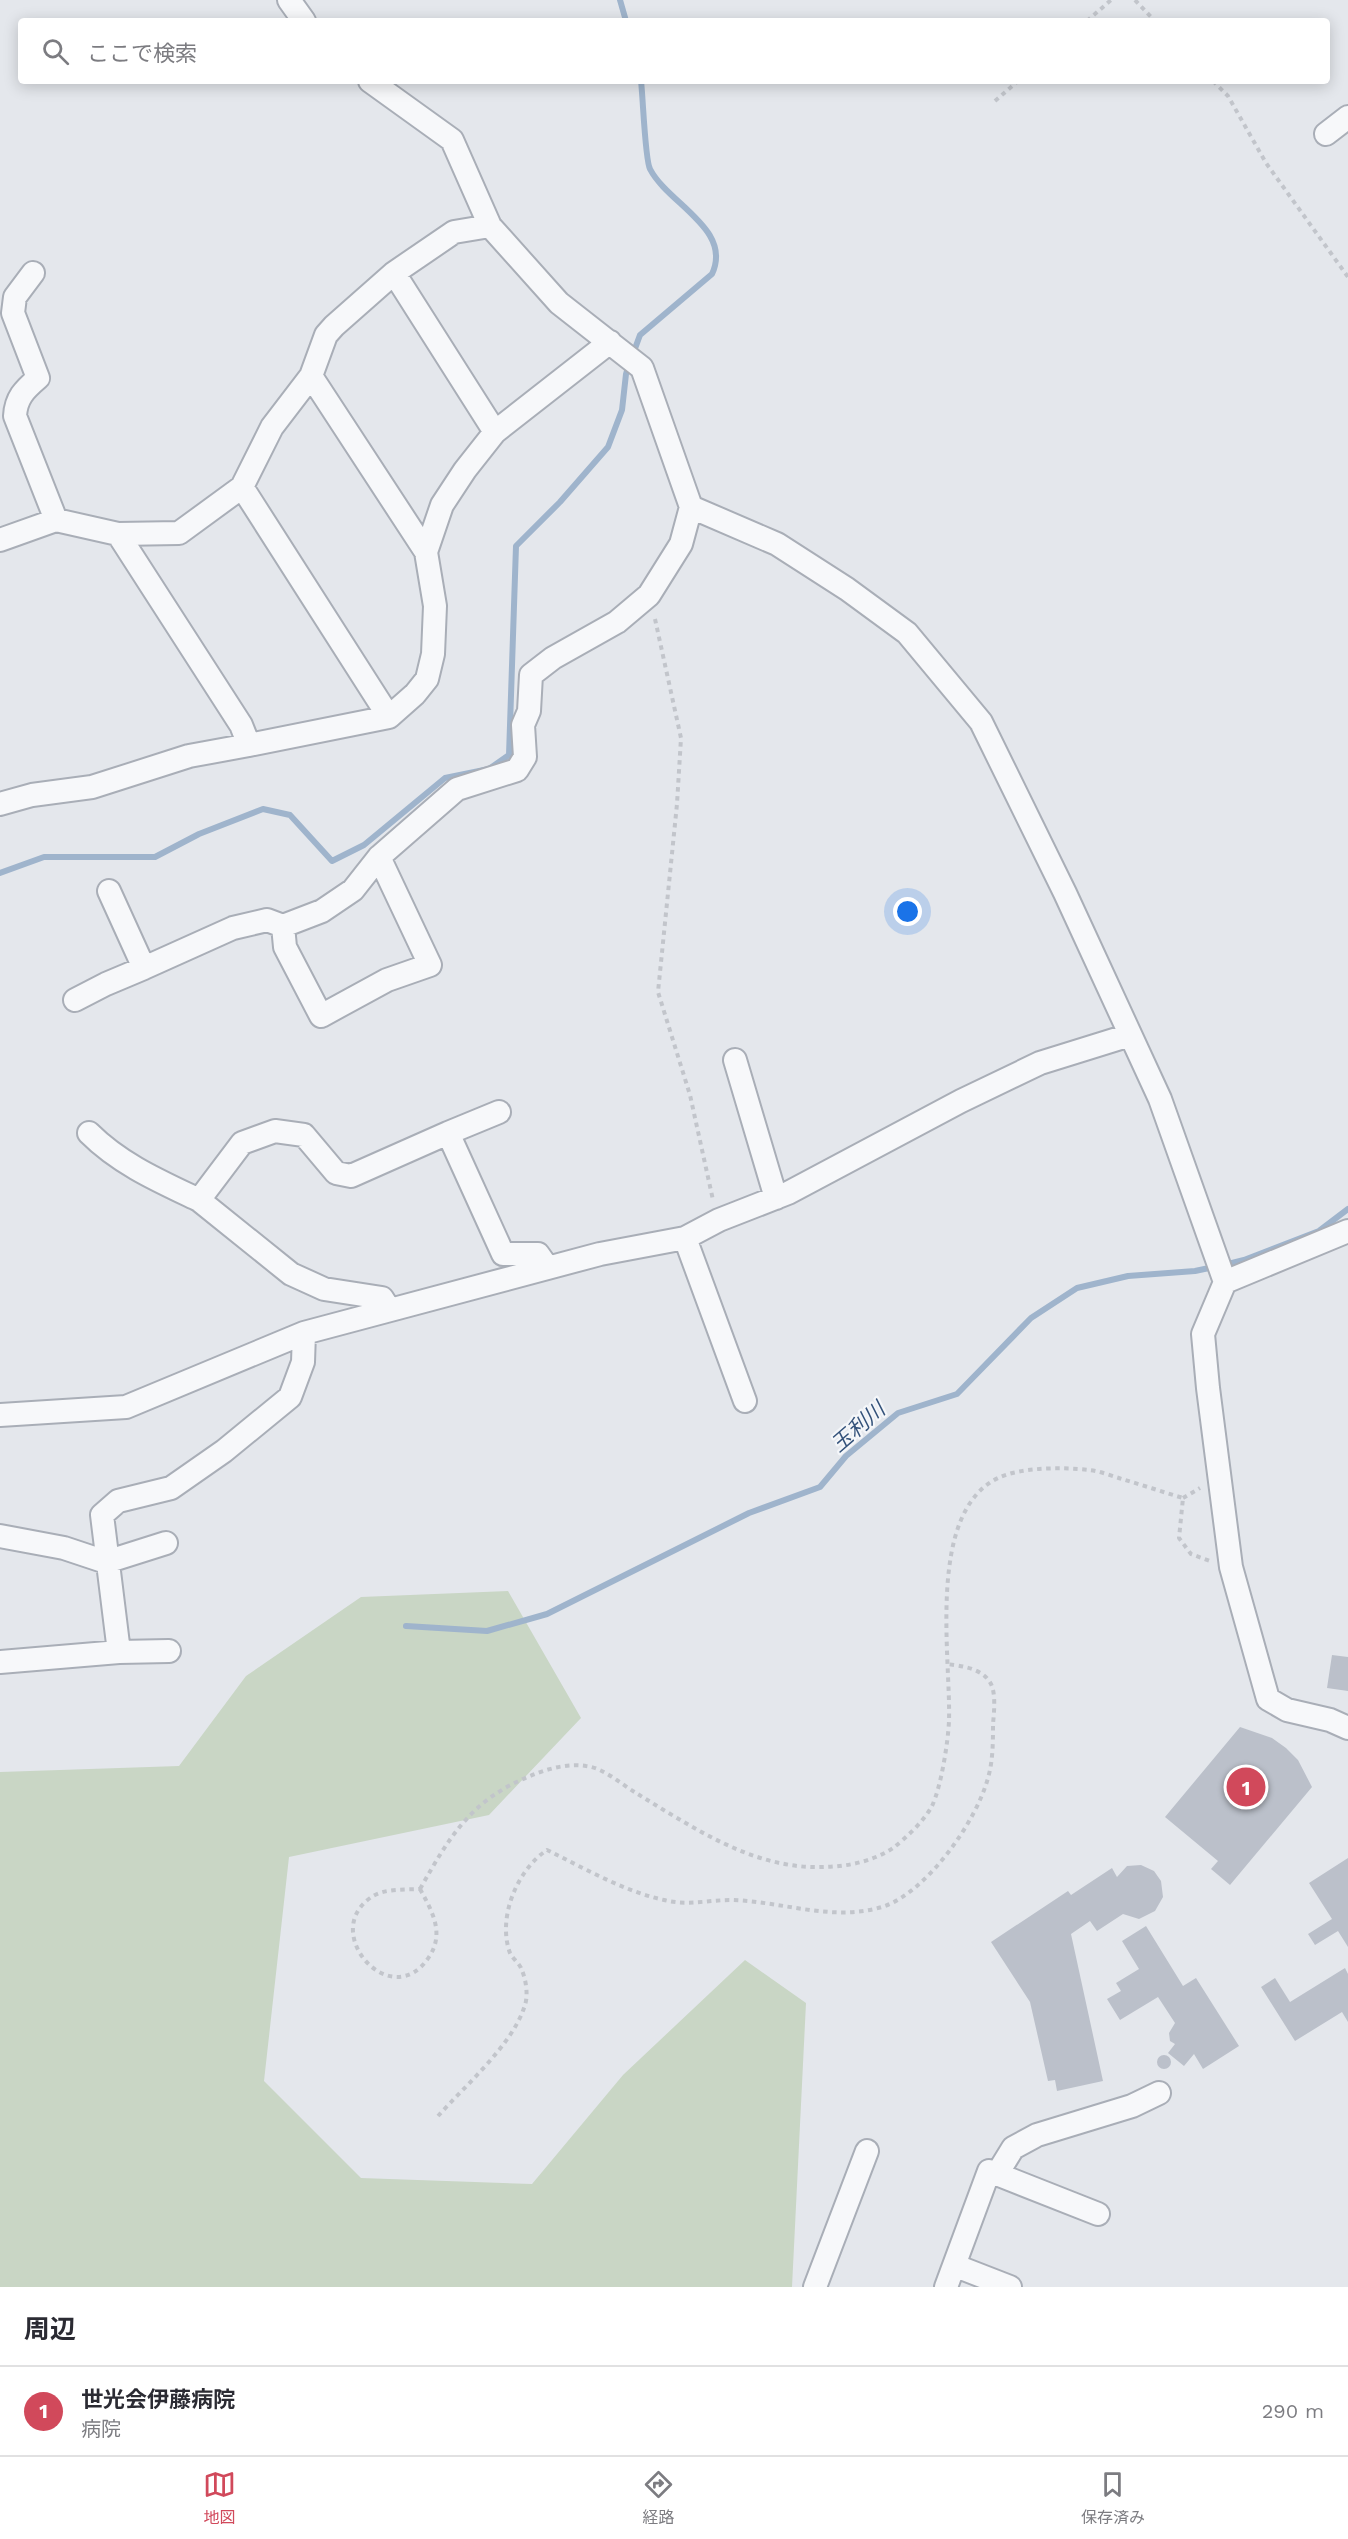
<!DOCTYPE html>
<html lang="ja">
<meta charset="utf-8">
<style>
:root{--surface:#fff;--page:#f7f7f7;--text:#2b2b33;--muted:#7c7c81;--line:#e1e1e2;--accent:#d1495b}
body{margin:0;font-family:"Work Sans","Noto Sans JP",sans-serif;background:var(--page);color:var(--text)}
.you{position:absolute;left:908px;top:912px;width:21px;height:21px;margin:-15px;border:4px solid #fff;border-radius:50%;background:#1a73e8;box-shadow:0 0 0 9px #1a73e833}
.badge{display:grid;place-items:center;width:39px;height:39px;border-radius:50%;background:var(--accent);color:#fff;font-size:20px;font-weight:700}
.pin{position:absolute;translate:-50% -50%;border:3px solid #fff;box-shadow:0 2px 6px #0006}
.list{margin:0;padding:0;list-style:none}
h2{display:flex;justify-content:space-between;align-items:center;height:78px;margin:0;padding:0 24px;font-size:26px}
h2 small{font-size:20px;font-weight:400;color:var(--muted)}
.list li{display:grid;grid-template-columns:39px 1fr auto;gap:18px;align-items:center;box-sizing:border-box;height:90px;padding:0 24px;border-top:2px solid var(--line)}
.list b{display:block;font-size:22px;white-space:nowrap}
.list p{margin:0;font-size:20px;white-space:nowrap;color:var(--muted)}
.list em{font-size:20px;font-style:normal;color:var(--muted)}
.icon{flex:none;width:33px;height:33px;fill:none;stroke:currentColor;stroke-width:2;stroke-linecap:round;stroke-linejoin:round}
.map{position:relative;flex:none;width:1348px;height:2287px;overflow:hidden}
.search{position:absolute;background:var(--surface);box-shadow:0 3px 15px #0003;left:18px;right:18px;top:18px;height:66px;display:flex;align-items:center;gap:15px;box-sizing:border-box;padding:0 21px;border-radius:6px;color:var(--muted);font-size:22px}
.sheet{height:168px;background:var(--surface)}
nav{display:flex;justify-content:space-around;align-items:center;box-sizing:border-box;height:84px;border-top:2px solid var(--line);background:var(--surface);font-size:16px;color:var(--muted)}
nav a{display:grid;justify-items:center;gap:3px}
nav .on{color:var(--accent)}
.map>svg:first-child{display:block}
.green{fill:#c9d6c5}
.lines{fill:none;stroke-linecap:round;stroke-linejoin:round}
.stream{stroke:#9fb4cc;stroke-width:6}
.building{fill:#bbc0ca;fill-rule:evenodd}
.street-casing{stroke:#a9aeb7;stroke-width:26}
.path{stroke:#c2c5cb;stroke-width:4;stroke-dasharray:4.5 4.5;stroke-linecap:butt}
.street{stroke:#f7f8fa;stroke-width:22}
.labels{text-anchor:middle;stroke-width:4.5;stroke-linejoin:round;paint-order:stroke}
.water-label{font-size:21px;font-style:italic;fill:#34527a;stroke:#f4f6f9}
</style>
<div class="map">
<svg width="1348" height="2287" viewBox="0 0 1348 2287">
<rect width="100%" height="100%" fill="#e4e7ec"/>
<path class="green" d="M508,1591L581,1718L489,1815L289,1857L264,2081L361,2178L532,2184L623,2075L745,1960L806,2003L792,2287H0V1772L179,1766L246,1676L361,1597Z"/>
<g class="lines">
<path class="stream" d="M620,0L626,21
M633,354L640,335L712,274C733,229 668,204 650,169C645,160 643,97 641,81
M0,873L44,857H155L199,834L263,809L290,815L332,861L364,845L445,778L489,769L509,755L516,546L560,502L608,447L622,410L626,374L629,364
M1224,1265L1244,1260L1319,1231L1348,1209
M406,1626L487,1631L547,1614L749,1513L820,1487L846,1456L898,1413L957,1394L1031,1318L1077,1288L1128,1276L1195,1271L1214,1267"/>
</g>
<path class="building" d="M1332,1655L1348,1657V1691L1327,1688Z
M1240,1727L1272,1738L1286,1748L1298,1760L1312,1787L1230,1885L1211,1869L1218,1861L1165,1817ZM1238,1778L1259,1796L1250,1807L1229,1790Z
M1348,1858V1947L1338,1931L1315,1945L1308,1934L1332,1919L1309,1883Z
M1141,1865L1154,1871L1161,1881L1163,1897L1155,1911L1139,1919L1123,1914L1097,1931L1090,1921L1071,1934L1103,2081L1057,2091L1055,2080L1048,2081L1030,2002L991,1942L1068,1891L1071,1895L1112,1868L1117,1877L1127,1866Z
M1146,1926L1183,1986L1196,1978L1239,2046L1203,2069L1194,2054L1184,2066L1168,2053L1175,2044L1170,2041L1169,2033L1175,2023L1158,1997L1120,2020L1107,1999L1121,1991L1116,1983L1139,1969L1122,1941Z
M1345,1968L1348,1974V2022L1342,2012L1295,2041L1261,1987L1275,1978L1290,2002Z
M1157 2062a7 7 0 1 1 14 0a7 7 0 1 1-14 0Z"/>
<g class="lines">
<g class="street-casing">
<path id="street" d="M289,0L304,21
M370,81L452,140L490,226L559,303L642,368L691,507L681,544L649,595L617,622L553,658L531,675L529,711L523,725L525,757L517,770L457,789L379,857L353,890L322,911L283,926L285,947L321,1016L387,980L430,965L379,857
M1326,134L1348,117
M33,273L15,297L13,313L38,378C24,390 16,398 15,416L56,520
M394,273L495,432
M311,376L426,552
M242,487L389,717
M691,507L777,544L847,589L907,633L981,722L1065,893L1160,1099L1225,1282
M118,534L241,725L249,745L389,717L415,694L427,679L433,654L435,606L426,552L442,505L465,470L495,432L610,342
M0,540L56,520L118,534L179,533L242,487L272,427L311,376L326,335L334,326L394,273L454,232L490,226
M0,804L32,795L92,787L189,756L249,745
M109,891L144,968L233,928L267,920L283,926
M75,1000L106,984L144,968
M735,1060L776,1198
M89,1133C120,1164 159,1181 199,1200
M448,1133L499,1112
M1348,1231L1225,1282L1203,1334L1208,1388L1231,1567L1268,1699L1287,1710L1330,1720L1348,1728
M685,1238L745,1401
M389,1309L382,1298L324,1289L291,1274L199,1200L242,1143L275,1131L304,1135L336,1173L351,1176L448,1133L503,1254H538L548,1268
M0,1415L126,1407L304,1333L600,1254L685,1238L719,1220L788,1193L961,1101L1040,1063L1130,1035
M0,1536L64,1548L106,1562L166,1543
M119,1652L169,1651
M0,1662L119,1652L102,1515L118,1501L171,1488L224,1451L290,1397L303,1362L304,1333
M997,2174L1013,2148L1037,2135L1132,2106L1159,2093
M956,2266L1010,2287
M815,2287L867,2151
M946,2287L989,2171L1098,2214"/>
</g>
<path class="path" d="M1135,0L1155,21
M1087,21L1111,0
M1213,81L1228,96L1266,163L1348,277
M995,101L1018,81
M655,619L681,738L677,804L658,992L690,1095L713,1200
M1183,1498L1200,1488
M420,1889C450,1836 471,1800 530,1776C547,1769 567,1763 586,1766C604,1768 621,1784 636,1793C692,1827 753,1869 821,1867C845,1867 872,1862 893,1848C906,1838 924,1821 932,1806C941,1787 948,1743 949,1721C951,1657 926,1513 998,1478C1021,1467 1063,1467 1089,1470C1100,1471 1112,1476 1122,1479C1142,1485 1163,1492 1183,1498L1179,1538L1191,1554L1210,1561
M420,1889C432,1911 445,1933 429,1957C392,2014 320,1934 370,1898C383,1888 404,1890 420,1889Z
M438,2116C465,2086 511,2046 524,2008C529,1996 526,1979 521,1968C518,1962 512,1958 510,1953C497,1918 517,1870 547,1850C584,1868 623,1891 664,1900C687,1906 708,1900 731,1900C782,1901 834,1923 885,1906C928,1890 976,1822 988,1778C993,1761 993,1742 993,1724C994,1713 996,1694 991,1684C983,1668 961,1666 947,1664"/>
<use href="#street" class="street"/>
</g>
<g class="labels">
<g class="water-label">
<text transform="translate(858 1427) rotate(-41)" y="7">玉利川</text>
</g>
</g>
</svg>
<div class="you"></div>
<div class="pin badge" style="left:1246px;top:1787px">1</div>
<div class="search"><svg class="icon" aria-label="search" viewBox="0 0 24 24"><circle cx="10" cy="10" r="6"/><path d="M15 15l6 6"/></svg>ここで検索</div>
</div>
<section class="sheet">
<h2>周辺<small></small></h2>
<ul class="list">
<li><span class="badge">1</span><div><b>世光会伊藤病院</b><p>病院</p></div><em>290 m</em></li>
</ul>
</section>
<nav>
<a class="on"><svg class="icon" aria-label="map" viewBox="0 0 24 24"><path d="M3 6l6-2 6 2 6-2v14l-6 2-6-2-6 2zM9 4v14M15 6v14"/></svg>地図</a>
<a><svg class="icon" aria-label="directions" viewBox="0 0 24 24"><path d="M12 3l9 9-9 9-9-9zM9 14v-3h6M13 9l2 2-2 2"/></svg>経路</a>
<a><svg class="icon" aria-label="saved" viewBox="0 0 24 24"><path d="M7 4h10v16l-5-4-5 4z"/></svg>保存済み</a>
</nav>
